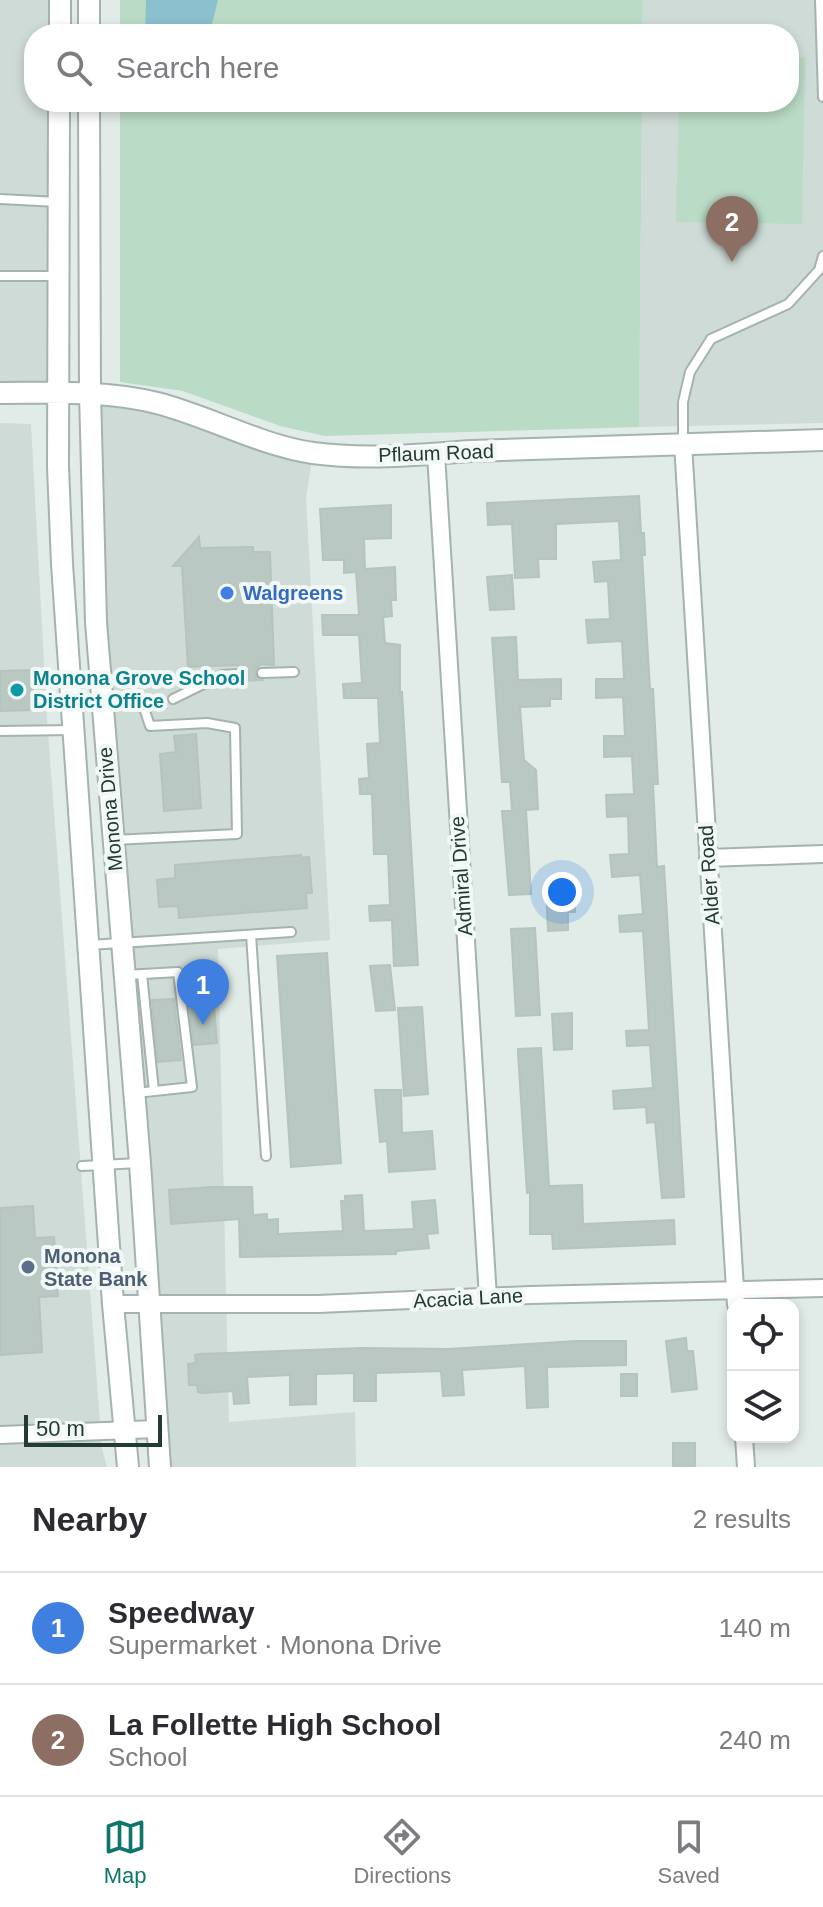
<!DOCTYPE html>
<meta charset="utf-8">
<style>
:root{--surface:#fff;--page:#f2f2f3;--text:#2b2b33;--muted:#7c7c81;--line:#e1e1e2;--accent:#0f766e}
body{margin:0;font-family:Arial,sans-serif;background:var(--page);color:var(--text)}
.controls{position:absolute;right:24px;bottom:24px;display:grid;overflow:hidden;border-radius:16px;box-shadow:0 4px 12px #0003}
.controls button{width:72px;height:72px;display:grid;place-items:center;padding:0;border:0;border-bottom:2px solid var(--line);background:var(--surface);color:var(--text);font:40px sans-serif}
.scale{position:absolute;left:24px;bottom:20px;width:138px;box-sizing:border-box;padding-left:8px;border:4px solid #223b35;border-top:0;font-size:22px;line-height:28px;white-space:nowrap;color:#223b35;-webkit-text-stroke:6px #f1f8f5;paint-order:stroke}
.you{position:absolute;left:562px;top:892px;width:28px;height:28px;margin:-20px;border:6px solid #fff;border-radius:50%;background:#1a73e8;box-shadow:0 0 0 12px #1a73e833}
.badge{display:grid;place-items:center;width:52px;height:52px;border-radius:50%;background:var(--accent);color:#fff;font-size:26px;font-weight:700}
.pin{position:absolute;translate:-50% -66px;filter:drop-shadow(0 2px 4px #0008)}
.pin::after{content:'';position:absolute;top:42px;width:28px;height:24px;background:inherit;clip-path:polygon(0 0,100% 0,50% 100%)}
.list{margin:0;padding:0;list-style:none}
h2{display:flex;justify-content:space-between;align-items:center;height:104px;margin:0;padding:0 32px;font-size:34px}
h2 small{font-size:26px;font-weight:400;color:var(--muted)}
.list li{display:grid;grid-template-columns:52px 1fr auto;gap:24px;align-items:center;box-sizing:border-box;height:112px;padding:0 32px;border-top:2px solid var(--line)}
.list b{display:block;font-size:30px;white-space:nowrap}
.list p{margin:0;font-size:26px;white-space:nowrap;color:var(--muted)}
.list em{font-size:26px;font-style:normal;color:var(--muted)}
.icon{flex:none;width:44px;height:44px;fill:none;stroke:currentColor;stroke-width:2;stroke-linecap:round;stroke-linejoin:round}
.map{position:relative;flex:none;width:823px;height:1467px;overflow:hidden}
.search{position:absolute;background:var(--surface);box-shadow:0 4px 12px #0003;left:24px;right:24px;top:24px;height:88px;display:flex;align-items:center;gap:20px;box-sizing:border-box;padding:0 28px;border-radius:32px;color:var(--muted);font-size:30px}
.sheet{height:328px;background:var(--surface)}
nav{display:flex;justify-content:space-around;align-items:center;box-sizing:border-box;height:112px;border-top:2px solid var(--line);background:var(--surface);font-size:22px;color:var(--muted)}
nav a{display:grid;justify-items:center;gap:4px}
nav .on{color:var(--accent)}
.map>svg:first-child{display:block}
.built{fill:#cfdbd6}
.green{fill:#badbc5}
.water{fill:#8bc0ce}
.building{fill:#b9c8c3;stroke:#b4c4be;stroke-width:2}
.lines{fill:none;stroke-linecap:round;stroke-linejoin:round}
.service-casing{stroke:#a4b3ae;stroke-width:12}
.minor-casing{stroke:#a4b3ae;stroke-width:20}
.tertiary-casing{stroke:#a4b3ae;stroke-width:24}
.service{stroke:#fff;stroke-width:8}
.minor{stroke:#fff;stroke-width:16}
.tertiary{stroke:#fff;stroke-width:20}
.shop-dot{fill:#3f7fe0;stroke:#f1f8f5;stroke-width:3}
.culture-dot{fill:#0f9aa8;stroke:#f1f8f5;stroke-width:3}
.service-dot{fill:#5c6f8a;stroke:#f1f8f5;stroke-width:3}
.labels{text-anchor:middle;stroke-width:8;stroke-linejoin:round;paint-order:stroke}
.street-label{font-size:20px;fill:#223b35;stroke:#f1f8f5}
.shop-label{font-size:20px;font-weight:bold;fill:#366cbe;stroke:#f1f8f5;text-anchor:start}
.culture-label{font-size:20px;font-weight:bold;fill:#0d838f;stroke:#f1f8f5;text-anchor:start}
.service-label{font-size:20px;font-weight:bold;fill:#4e5e75;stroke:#f1f8f5;text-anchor:start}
</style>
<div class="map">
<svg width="823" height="1467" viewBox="0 0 823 1467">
<rect width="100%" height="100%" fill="#e1ebe7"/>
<path class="built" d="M0,0H60V34H34V102H59L58,394L0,393Z
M643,0H823V423L639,427L642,102H789V34H642Z
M90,393L313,453L306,498L330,940L218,949L229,1422L355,1412L356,1467H160Z
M0,423L31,424L47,719L102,1449L107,1467H0Z"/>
<path class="green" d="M120,0H643L642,34H120Z
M789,58H805L802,224L676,222L679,102H789Z
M120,102H642L639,427L325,436L280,426L183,391L120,382Z"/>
<path class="water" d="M146,0H218C215,11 213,23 208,34H145Z"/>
<path class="building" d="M639,496L641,533H644L645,555H642L650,689H653L655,726L658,784H653L657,867L664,866L684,1197L662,1198L655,1122L647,1123L646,1107L614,1109L613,1091L653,1088L650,1045L627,1046L626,1031L649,1030L643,931L620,932L619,916L643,914L640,875L612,877L610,855L629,854L628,816L607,817L606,795L634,794L632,756L604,757V736H625L623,697L596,698V679H624L622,641L588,643L586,620L610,619L608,581L595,582L593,562L621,560L619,521L556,524V559H538L539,577L515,578L512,524L488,525L487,503Z
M391,505V538L364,539L365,569L395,567L396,600H391L392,616L383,617L385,643L400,645V692H402L418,965L394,966L392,920L370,921L369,906L390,905L388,854H374L372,794H360L359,779L369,778L367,744L380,743L378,698H344L343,684L362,683L359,635H323L322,615H359L356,572L344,573V560H323L320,509Z
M199,537L200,548L253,547V552H270L274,665L261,664L256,669V676L262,680L239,681L246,674L238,665L188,667L182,566H173Z
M512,575L514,609L490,610L487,577Z
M516,637L518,680L561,679V699H550V706L520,707L524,760L536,770L538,809L526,810L531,894L509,895L502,811H512L510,782H502L492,638Z
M33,670V710L0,711V671Z
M196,734L201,808L164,811L160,754L176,752L174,736Z
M301,855L302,858L309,857L312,893H306L307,908L179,918L178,906L159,907L157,880L175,878V865Z
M574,889L575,912H568V930L548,931L546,890Z
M535,928L540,1015L516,1016L511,929Z
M327,953L341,1163L291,1167L277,956Z
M390,965L395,1010L376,1011L370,966Z
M213,994L217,1043L194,1045L188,996Z
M174,999L181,1060L158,1062L152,1000Z
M422,1007L428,1094L404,1096L398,1008Z
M572,1013V1049L554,1050L552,1014Z
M541,1048L549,1186L582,1185L583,1224L674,1220L675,1244L553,1249L552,1234H530V1192L527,1193L518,1053V1049Z
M375,1090H401L402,1133L432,1131L435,1169L389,1172L387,1141L380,1142Z
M213,1187H252L253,1215L267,1214V1220L278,1219V1234L343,1231L341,1201H345V1196L362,1195L364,1231L414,1229L412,1202L435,1200L438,1233L427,1234L429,1248L396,1251V1254L240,1257L239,1219L171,1224L169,1190Z
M33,1206L35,1238L54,1237L58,1296L39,1297L42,1352L0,1355V1208Z
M686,1338L687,1351H693L697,1389L672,1392L666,1341Z
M577,1341H626V1365L547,1367L548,1407L527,1408L525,1366L462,1370L464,1395L443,1396L441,1371L376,1373V1401H354V1373L316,1374V1404L290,1405V1375L247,1377L249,1403L234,1404L233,1391L202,1393L198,1392L197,1385H189L188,1364L196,1363L195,1355L199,1354L361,1348L448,1349Z
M621,1374H637V1396H621Z
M673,1443H695V1467H673Z"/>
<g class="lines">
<g class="service-casing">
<path id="service" d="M820,0L823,97
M0,199L58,202
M0,276H58
M683,444V402L690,372L711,339L788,304L819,270L823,256
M262,673L294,672
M173,699L222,675L239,674
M0,731L73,730
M113,840L237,834L235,728L207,723L150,726L141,699
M251,935L266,1156
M89,945L291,932
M142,974L154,1091
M125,975L178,972L192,1087L136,1093
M82,1166L139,1163"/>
</g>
<g class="minor-casing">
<path id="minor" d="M683,444L736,1305
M436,454L488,1298
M708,858L823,854
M113,1304H318L530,1295L823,1288
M0,1435L157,1429
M744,1437L746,1467"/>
</g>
<g class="tertiary-casing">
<path id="tertiary" d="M60,34V0
M89,34V0
M59,102L58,467L62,564L113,1304L128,1467
M89,102L90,393L96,622L140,1163L160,1467
M0,393C52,393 106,390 157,403C208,416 262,446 313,453C365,460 419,455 471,451L823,440"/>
</g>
<use href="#service" class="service"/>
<use href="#minor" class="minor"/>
<use href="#tertiary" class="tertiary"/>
</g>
<circle class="shop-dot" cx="227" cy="593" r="8"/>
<circle class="culture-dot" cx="17" cy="690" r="8"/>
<circle class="service-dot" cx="28" cy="1267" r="8"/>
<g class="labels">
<g class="street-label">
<text transform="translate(436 453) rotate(-2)" y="7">Pflaum Road</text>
<text transform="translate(110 809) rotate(-95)" y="7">Monona Drive</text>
<text transform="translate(709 875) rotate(-94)" y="7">Alder Road</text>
<text transform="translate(461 876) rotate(-94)" y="7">Admiral Drive</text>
<text transform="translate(468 1298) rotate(-3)" y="7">Acacia Lane</text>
</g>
<g class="shop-label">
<text x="243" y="600">Walgreens</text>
</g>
<g class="culture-label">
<text x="33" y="685">Monona Grove School<tspan x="33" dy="23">District Office</tspan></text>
</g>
<g class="service-label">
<text x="44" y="1263">Monona<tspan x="44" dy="23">State Bank</tspan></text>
</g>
</g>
</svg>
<div class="controls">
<button><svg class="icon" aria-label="locate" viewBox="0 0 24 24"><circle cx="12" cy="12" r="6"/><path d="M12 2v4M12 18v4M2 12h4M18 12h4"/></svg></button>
<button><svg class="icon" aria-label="layers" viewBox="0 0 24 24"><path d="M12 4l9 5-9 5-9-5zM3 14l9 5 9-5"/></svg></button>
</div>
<div class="scale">50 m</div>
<div class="you"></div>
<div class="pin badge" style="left:203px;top:1025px;background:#3f7fe0">1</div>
<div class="pin badge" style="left:732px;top:262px;background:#8d6e63">2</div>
<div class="search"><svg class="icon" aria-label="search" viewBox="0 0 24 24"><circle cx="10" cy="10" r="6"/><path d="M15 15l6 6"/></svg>Search here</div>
</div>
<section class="sheet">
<h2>Nearby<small>2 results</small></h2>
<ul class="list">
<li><span class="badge" style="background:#3f7fe0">1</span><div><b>Speedway</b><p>Supermarket · Monona Drive</p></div><em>140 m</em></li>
<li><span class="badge" style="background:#8d6e63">2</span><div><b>La Follette High School</b><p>School</p></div><em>240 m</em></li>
</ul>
</section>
<nav>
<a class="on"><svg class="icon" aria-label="map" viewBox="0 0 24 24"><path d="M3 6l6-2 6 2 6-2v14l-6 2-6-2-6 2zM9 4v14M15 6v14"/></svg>Map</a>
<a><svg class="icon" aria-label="directions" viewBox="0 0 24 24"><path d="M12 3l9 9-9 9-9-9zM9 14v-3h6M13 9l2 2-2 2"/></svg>Directions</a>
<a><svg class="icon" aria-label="saved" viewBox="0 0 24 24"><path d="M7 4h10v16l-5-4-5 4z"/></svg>Saved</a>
</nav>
